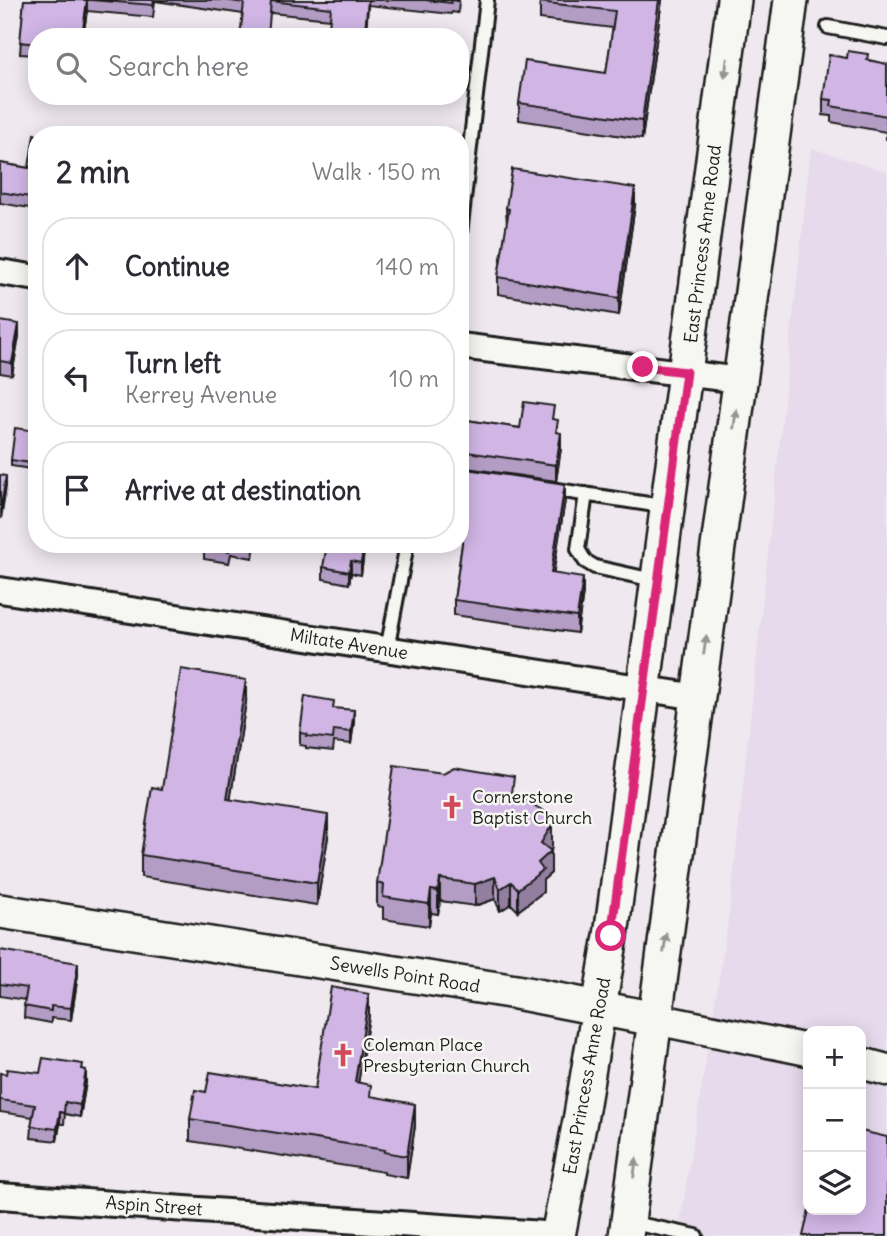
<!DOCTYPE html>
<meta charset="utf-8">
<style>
:root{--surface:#fff;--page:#f2f2f3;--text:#2b2b33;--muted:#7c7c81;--line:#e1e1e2}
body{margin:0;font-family:Delius,sans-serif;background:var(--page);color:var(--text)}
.controls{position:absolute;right:21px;bottom:21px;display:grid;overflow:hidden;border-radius:14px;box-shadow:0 4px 18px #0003}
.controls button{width:63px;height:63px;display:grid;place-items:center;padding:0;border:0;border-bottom:2px solid var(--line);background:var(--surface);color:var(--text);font:35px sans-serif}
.stop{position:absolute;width:21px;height:21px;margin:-16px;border:5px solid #db2777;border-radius:50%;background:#fff}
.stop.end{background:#db2777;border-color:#fff;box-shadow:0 2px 7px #0008}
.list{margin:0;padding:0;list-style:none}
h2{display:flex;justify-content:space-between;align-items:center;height:91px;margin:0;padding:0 28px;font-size:30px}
h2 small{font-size:23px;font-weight:400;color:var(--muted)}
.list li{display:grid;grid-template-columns:46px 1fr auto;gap:21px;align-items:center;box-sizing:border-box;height:98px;margin:0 14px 14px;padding:0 14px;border:2px solid var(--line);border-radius:28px}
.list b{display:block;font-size:26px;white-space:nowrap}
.list p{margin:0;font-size:23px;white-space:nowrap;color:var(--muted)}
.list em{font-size:23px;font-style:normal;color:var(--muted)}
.icon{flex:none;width:38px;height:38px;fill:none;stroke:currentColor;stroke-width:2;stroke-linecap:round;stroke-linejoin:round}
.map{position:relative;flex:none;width:887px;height:1236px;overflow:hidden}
.search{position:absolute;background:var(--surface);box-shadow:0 4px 18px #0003;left:28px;top:28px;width:441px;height:77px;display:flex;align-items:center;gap:18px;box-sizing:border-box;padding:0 24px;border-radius:28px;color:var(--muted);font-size:26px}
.panel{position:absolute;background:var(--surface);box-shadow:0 4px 18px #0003;left:28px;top:126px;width:441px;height:427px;border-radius:28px}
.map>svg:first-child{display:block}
.built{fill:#e6daec;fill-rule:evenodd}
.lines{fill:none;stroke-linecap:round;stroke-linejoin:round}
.service-casing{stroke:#1c1c1c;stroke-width:18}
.minor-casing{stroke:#1c1c1c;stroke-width:30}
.tertiary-casing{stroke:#1c1c1c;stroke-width:35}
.secondary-casing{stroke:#1c1c1c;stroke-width:38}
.service{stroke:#f6f6f2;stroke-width:12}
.minor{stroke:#f6f6f2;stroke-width:24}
.tertiary{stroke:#f6f6f2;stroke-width:30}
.secondary{stroke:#f6f6f2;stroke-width:33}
.wall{fill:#b49dc5;stroke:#1c1c1c;stroke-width:2}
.shaded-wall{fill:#927fa0;stroke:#1c1c1c;stroke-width:2}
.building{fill:#d1b6e5;stroke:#1c1c1c;stroke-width:2}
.oneway{fill:#949492}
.route{stroke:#db2777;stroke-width:9}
.labels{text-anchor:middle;stroke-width:5;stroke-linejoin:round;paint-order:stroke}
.street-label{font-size:18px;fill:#1c1c1c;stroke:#f6f6f2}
.poi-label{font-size:18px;fill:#1c1c1c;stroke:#f6f6f2;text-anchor:start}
</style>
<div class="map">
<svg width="887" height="1236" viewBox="0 0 887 1236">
<rect width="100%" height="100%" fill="#efe9ef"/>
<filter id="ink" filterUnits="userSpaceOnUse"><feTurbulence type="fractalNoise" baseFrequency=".0143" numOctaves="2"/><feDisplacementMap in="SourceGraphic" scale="14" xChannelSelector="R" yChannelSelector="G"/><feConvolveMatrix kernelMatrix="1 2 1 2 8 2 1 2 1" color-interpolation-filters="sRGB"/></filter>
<g filter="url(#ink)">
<path class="built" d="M811,148L887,172V1236H678L730,908ZM808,1031H861V1210H808Z"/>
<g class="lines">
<g class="service-casing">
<path id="service" d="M828,27L887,38
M460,234L487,0
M551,489L668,507
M586,494L578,549L585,561L595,567L658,581
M387,650L407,544
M628,1222L696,1236"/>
</g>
<g class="minor-casing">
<path id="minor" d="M0,272L37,278
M460,346L740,380
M0,590L698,697
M0,1196L558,1235"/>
</g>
<g class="tertiary-casing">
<path id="tertiary" d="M655,1019L808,1050
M861,1063L887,1070"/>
</g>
<g class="secondary-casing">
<path id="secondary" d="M0,911L516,992L655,1019
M558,1236L581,1115L611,936L734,0
M626,1236L791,0"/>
</g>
<use href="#service" class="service"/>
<use href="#minor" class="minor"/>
<use href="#tertiary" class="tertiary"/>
<use href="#secondary" class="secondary"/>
</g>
<path class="wall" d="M24,0H459L458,13L452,12L451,14L368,5L366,37H329L330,19L271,13L243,14L155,1L153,17L87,11L83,37H37V55L20,54Z
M540,0H662L642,139L519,120V103L606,73L613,28L540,19Z
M868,60L887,64V139H886V132L831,122V116L823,115V99Z
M37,135V214H35V209L0,203V163L29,168Z
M635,205L619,315L498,294V277L507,226L506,208Z
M0,321L19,336L12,375L0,373Z
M460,419L520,428L554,419L561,448L556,481L460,467Z
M37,431V470L11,466V460Z
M460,468L565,500L553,573L583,593L577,633L454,615V600L463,538H460Z
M113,544H129L128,547Z
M204,544H255L253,558L231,554L229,563L204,559Z
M365,544L361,575L351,573L349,584L323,579V567Z
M246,702L230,800L328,837L317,905L141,877V855L162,789Z
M334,708L354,722L351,744L334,742L333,751L306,748V746L300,745V733Z
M514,795L551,825L552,848L550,850L551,873L543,880V892L518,911L511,904L500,911L495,899L475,906L440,901L438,914L431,913L429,926L383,919V907L377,906V883Z
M0,950L78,975L71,1020L51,1018V1023L24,1018L25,1000L0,996Z
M369,1016L358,1083L371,1097L415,1126L407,1178L384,1174V1172L190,1141V1119L206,1092L315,1089Z
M83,1069L86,1082L80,1117L65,1114L64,1124H60L57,1141L31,1138L33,1117L0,1112V1073L6,1074L40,1073Z"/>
<path class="shaded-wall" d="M87,0V11L83,37H82Z
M368,0V5L365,37V30Z
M659,0H662L642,139V121Z
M635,188V205L619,315V298Z
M19,324V336L12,375V363Z
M561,433V448L556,481V465Z
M460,451H461V466L460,467Z
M6,476V487L1,519V507Z
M565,484V500L551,589V573Z
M364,544H365L361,575V563Z
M351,561V573L349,584V572Z
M583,578V593L577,633V617Z
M246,680V702L227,821V799Z
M354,710V722L351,744V732Z
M328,815V837L317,905V883Z
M551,815V828L552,825V848L548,854L551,851V873L543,880V892L518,911V889L538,863L541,843L546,822Z
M495,877V899L475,906V884Z
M440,879V901L438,914V891Z
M511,882V904L500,911V889Z
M431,890V913L429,926V904Z
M78,963V975L71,1020V1008Z
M369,994V1016L355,1104V1082Z
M86,1070V1082L80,1117V1105Z
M415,1104V1126L407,1178V1156Z
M60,1112V1124L57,1141V1129Z"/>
<path class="building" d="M24,0H87L82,37H37V44L20,42Z
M91,0H154L153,5Z
M225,0H368L365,30L329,27L331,8L271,1L268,37H240L244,3Z
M425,0H458V1L452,0L451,3Z
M540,0H659L642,121L519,103L525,61L606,73L615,11L540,2Z
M848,51L868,54L867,60L887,64V123H886L887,116L831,106L832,100L823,99L829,55L847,58Z
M34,134L37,135V203H35L36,198L0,192V163L29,168Z
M512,169L635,188L619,298L498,277L509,209L506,208Z
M0,321L19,324L12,363L0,361Z
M524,402L554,406L552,419L558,420L556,432L561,433L556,465L460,451V419L520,428Z
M15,428L37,431V464L11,460Z
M460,468L565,484L551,573L583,578L577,617L454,600L465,523L460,522Z
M0,475L6,476L1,507L0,506Z
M204,544H230L229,551L204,547Z
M327,544H364L361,563L351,561L349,572L323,567Z
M181,669L246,680L227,799L328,815L317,883L141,855L152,787L162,789Z
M305,696L334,701L333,708L354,710L351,732L334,730L333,739L306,736L307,734L300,733Z
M394,766L443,773L454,767L514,777L512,793L551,815L546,822L552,825L541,843L551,851L538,863L543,870L518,889L511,882L500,889L495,877L475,884L440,879L438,891L431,890L429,904L383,897L384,885L377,883Z
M0,950L78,963L71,1008L51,1006V1011L24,1006L27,988L0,984Z
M331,987L369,994L355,1082L371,1085L370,1096L415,1104L407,1156L384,1152L385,1150L190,1119L195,1090L206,1092L210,1072L315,1089Z
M43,1058L83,1064L82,1069L86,1070L80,1105L65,1102L64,1113L60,1112L57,1129L31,1126L35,1105L0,1100V1073L6,1074L7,1069L40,1073Z
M861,1131L887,1137V1236H803L809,1210H861Z"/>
<defs><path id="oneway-solid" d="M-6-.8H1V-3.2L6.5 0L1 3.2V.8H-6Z" transform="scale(1.75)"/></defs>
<g class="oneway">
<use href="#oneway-solid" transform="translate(726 68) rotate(97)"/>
<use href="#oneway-solid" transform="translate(735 419) rotate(-82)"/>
<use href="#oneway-solid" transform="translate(705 645) rotate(-82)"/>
<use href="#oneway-solid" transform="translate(665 943) rotate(-82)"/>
<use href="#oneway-solid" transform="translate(635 1168) rotate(-82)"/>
</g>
</g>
<g class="lines" filter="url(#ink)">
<path class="route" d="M611,936L686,372L643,367"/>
</g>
<defs>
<g id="church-bare" transform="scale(1.89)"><path d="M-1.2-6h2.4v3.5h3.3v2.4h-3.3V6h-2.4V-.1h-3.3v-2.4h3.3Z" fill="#d1495b" stroke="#f6f6f2" stroke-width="2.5" paint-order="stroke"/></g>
</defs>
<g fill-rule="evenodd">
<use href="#church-bare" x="452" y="807"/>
<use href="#church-bare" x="343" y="1055"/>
</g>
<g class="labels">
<g class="street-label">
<text transform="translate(703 244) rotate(-83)" y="6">East Princess Anne Road</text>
<text transform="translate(349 644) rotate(9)" y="6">Miltate Avenue</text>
<text transform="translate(405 975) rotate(9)" y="6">Sewells Point Road</text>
<text transform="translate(587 1076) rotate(-80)" y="6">East Princess Anne Road</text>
<text transform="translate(154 1206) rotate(4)" y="6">Aspin Street</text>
</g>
<g class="poi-label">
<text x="472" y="803">Cornerstone<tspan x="472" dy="21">Baptist Church</tspan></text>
<text x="363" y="1051">Coleman Place<tspan x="363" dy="21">Presbyterian Church</tspan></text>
</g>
</g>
</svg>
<div class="controls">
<button>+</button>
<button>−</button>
<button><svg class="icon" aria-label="layers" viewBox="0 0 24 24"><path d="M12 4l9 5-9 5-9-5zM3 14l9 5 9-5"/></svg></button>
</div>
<div class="stop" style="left:611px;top:936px"></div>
<div class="stop end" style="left:643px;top:367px"></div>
<div class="search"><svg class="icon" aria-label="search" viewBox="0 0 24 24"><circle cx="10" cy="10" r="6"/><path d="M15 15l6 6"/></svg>Search here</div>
<section class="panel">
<h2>2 min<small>Walk · 150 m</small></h2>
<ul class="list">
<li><svg class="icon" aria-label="ahead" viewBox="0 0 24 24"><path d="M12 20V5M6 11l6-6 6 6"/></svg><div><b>Continue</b></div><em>140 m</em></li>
<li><svg class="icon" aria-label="left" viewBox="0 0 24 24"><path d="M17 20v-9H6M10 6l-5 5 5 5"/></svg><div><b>Turn left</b><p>Kerrey Avenue</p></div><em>10 m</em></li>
<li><svg class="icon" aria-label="arrive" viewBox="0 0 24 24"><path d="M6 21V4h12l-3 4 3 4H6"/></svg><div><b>Arrive at destination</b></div></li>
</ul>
</section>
</div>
